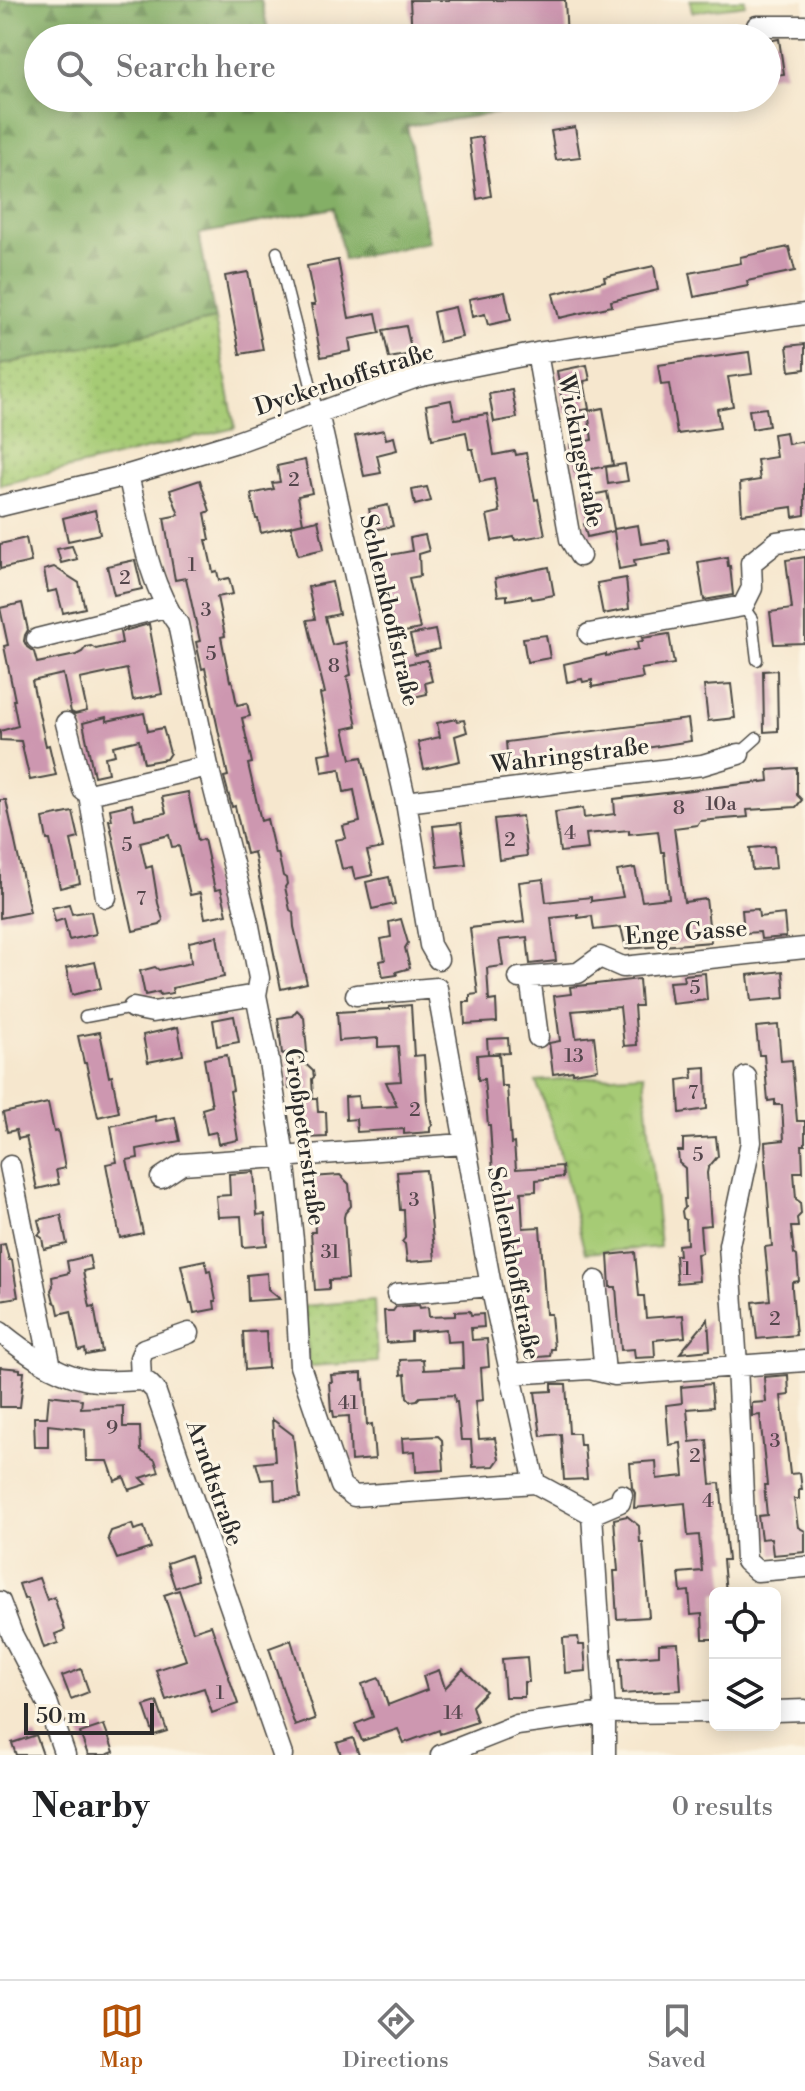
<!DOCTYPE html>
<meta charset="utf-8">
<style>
:root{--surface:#fff;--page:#f2f2f2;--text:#202124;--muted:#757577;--line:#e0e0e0;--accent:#b45309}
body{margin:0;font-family:"Libre Bodoni",serif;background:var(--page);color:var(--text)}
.controls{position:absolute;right:24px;bottom:24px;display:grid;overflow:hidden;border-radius:12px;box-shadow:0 4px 20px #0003}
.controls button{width:72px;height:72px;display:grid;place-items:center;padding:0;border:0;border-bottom:2px solid var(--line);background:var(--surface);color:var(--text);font:40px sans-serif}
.scale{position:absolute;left:24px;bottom:20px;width:130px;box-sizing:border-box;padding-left:8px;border:4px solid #2b2b2b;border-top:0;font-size:22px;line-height:28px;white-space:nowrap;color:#2b2b2b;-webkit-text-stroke:6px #fcf5e5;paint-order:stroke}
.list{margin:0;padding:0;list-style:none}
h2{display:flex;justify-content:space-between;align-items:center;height:104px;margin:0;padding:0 32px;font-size:34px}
h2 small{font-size:26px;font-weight:400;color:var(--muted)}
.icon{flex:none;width:44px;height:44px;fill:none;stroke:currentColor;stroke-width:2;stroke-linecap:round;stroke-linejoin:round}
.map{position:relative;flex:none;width:805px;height:1755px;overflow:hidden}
.search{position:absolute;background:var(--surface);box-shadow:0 4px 20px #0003;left:24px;right:24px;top:24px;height:88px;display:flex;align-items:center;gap:20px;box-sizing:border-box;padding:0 28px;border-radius:44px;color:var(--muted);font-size:30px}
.sheet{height:224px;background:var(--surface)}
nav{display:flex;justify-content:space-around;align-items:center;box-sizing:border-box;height:112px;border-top:2px solid var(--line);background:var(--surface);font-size:22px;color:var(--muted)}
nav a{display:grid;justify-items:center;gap:4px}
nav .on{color:var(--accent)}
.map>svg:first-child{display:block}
.grass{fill:url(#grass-dots);stroke:#687b50;stroke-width:2}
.forest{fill:url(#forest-firs);stroke:#586d48;stroke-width:2}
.park{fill:url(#park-crowns);stroke:#687b50;stroke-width:2}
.pitch{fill:#a6cb75;stroke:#687b50;stroke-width:2}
.building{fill:#cd97b0}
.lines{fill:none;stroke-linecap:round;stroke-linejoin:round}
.lane-casing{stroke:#494743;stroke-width:13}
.street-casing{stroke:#494743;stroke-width:23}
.lane{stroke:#fff;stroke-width:10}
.street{stroke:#fff;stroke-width:20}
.labels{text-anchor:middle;stroke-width:6;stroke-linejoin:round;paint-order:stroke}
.number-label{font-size:20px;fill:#54464c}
.street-label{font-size:24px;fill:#2b2b2b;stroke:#fcf5e5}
</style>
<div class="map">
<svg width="805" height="1755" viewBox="0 0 805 1755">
<defs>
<pattern id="grass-dots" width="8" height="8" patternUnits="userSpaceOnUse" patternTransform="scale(2)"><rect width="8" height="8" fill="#a6cb75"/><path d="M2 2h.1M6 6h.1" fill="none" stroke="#8fae65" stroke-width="1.8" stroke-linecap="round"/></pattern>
<pattern id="forest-firs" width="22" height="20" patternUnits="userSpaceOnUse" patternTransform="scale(2)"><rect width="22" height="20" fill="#84af66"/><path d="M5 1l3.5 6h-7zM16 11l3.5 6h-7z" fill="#6c8f54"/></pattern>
<pattern id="park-crowns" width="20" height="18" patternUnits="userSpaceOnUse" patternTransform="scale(2)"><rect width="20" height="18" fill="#a6cb75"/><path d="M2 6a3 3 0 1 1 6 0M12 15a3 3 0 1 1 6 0" fill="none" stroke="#8fae65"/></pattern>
</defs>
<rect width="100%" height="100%" fill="#fcf5e5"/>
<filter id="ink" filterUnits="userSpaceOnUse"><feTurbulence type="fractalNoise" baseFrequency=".0125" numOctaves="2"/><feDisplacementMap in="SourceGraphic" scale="16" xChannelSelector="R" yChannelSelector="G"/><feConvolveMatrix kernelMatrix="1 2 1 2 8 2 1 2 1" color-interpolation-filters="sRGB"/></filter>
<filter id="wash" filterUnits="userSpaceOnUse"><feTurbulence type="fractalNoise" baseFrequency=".006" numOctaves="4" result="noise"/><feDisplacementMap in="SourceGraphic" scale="32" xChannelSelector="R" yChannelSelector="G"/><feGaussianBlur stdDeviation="1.8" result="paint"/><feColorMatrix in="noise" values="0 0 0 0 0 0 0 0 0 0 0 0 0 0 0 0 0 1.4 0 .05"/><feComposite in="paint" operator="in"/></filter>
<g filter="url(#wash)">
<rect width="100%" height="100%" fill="#f6e7ce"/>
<path class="grass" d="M215,319L235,428L0,485V365Z
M374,1300L377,1362L309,1366L304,1306Z"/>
<path class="forest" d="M0,0H261L270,38H38V98H282L284,103L314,98H601L407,126L429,242L344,260L334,208L199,234L215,319L0,365Z"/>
<path class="park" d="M644,1074L660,1247L585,1253L555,1134L536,1081Z"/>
<path class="pitch" d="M690,0H745V5L692,12Z"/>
<g id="blocks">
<path class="building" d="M410,0H565L567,38H412Z
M779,39L784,74L767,76V41Z
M575,127L580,157L556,160L551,131Z
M482,137L491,196L477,199L469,139Z
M789,247L795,271L747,281L748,286L694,297L689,273L741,263L740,257Z
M338,260L349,318L376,313L380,333L349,339L351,351L321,357L311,305H315L307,266Z
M654,266L658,290L611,301L612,306L559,318L553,294L605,281L604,277Z
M248,272L263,350L240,354L225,276Z
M505,292L511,320L488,325L485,314L472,317L469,299Z
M455,307L462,337L439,342L433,312Z
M406,326L412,354L389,358L383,330Z
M805,344V369L790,371L787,346Z
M749,352L752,374L728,377L733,406L717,409L720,428L677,434L669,384L661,385L658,365Z
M587,365L590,380L584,381L589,409L564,413L557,371Z
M512,390L517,418L494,422L489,394Z
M451,400L455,419L487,414L494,455L515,451L516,455L526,453L535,500L538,499L545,535L515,540L514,537L492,541L487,515L500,512L494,479L480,482L473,449H469L466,432L432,439L426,405Z
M603,408L613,465L575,472L570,444L592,440L588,411Z
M766,408L769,426L752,429L749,410Z
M384,430L386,439L394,437L397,450L377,455L381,473L364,476L355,436Z
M786,432L788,444L805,441V515L793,517L792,507L742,514L740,483L760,480L757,460L776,457L773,434Z
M305,460L312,493L298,496L303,523L261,533L258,519H256L251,494L274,489L272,483L280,482L277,466Z
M625,464L628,481L608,484L606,467Z
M200,480L210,511L205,513L210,540H206L213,572L217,571L219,580L229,578L233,594L217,597L225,636L221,637L230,681L232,680L237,705L247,703L250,716L242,718L252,763L248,764L261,821L267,819L275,854L278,853L283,876L286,878L287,884L285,887L290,910L293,912L294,927L307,983L281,989L254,852L246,854L235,806L232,807L224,777L228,776L205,668L202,669L196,642L200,641L186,578L175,580L164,518L179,515L170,490Z
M427,487L431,501L415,505L412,490Z
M607,492L614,529L638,525L641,544L668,540L671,554L634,560L635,566L619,569L614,531L587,537L584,524L587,523L582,497Z
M388,505L393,526L374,530L369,509Z
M95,510L100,534L68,541L63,518Z
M318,520L324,549L298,555L291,526Z
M425,535L429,551L419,554L420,576L409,578L420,629L395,634L390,617L391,608L384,575H383L379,557L412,551L410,538Z
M26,538L31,562L0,569V544Z
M72,546L77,559L61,563L57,549Z
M727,557L728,566H730L733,595L704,600L698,562Z
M805,557V643L774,644L770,612L792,609L786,560Z
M135,560L142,589L114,595L107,566Z
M54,567L79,583L85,608L63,613L57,590L48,592L44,570Z
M549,567L554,595L532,599L531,596L507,600V595L498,596L495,578Z
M626,578L629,609L603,614L597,583Z
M332,582L339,614L325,617L332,645L345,642L351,675L347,676L357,726L344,729L351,759L362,757L383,848L367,851L373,875L355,879L352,867L342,869L335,840L346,838L343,826L360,822L354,790L344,792L340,769L322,772L319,754L332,752L320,694L325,693L307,620L315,619L308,587Z
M22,603L28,630L25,635L24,641L27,647L34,652L37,663L76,655L82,652L86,647L91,646L96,649L122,643L120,632L149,624L162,694L133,700L127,669L80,679L87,711L75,714L71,712L63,674L32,681L46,746L49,745L56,775L30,780L21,741L0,740V731L18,726L13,700H15L4,646L8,645L0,608Z
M435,630L439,649L415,655L410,635Z
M669,634L674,664L641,669L643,678L592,687V680L583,682L582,679L567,682L564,664L606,654V656L638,649L637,642L643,641L642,638Z
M546,635L550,658L527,662L523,638Z
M427,660L432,681L425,683L427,694L409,698L402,665Z
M777,670L778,731L764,732L763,671Z
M731,684L735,718L708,721L704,686Z
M144,713L148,731L163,728L170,753L166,759L144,763L139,740L113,746L115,755L105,757L108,773L94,776L83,723L106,717L107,721Z
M456,719L457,721L464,720L467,732L455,736L460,761L424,769L418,742L440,737L437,723Z
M688,719L691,741L627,751L588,752L508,765L506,742Z
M797,768V795L802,800L796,807L747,810L748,817L700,821L697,825L674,828L684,902L706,899L711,942L626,949L621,927L594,930L592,916L578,918V915L551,918L556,961L530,964L527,937L499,940L503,966L487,968L489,1001L496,1000L497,1022L465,1024L464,1002H470V995L478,994L470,928L524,922L519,882L543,879L546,902L591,897V901L623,897L617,871L635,868L642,901L669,898L664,852H661L658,831L629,834V830L586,834L588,849L560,852L555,812L583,808L584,818L615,814L614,799L769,781L768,770Z
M188,792L198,841L204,839L215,890L221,889L227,914L205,918L200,893L190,895L179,846L172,847L169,835L140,842L146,868L152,866L158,903L163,920L160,925L133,931L109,820H112L110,809L132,804L135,819L166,813L162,797Z
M0,800H6L30,912L0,918Z
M73,812L79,838L71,840L80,883L60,888L50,840H47L43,818Z
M522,816L527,856L499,860L494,819Z
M461,823L466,864L438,867L433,826Z
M774,846L776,868L752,870L750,848Z
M389,877L395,904L372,909L366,882Z
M69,904L72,914L91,911L96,934L69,940L64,919L55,922L52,908Z
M758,909L759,917L784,914L786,937L761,939L760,932L744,933L742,910Z
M401,919L408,943L405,948L410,968L396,972L397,975L383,977L380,961L385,960L381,939L391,937L389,922Z
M217,936L224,977L172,988L173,993L160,995L159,992L145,995L140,971L155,967L159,970L191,963L189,942Z
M95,962L101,988L72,995L66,968Z
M783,971L785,998L751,1001L748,975Z
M705,973L707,1000L672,1004L669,982L684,981L683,975Z
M639,979L641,1006H634L637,1045L624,1046L620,1007L572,1011L576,1038L594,1036L598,1069L573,1073V1071L553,1074L549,1043L560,1041L554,996L571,994L570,987Z
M411,1005L414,1056L424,1055L427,1102L432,1125L430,1127V1132L404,1134V1129L357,1132L356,1119L346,1120L345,1097L358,1096L359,1108L397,1106L386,1082L401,1081L398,1046L378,1047V1038L339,1041L337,1012L389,1009V1007Z
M297,1010L304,1017L307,1052L294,1053L313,1071L314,1077L312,1079L313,1098H317L318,1112H326L327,1137L305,1138L303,1114H300L298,1088L289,1089L286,1053L282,1054L278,1018L292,1016Z
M234,1016L239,1042L217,1046L213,1020Z
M778,1025L781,1061L792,1060L797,1121H805V1145H802L803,1172H794L796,1199L800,1202L801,1214L797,1218L798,1227H791L794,1254L797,1256L799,1281L792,1282V1289L796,1335L757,1339L753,1302L770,1300L765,1247L772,1246L765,1160H766L765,1142L784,1140L782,1105H775V1100L768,1101L764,1055H759L756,1027Z
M178,1027L183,1055L148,1062L143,1035Z
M100,1032L109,1077L112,1076L119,1112L98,1117L86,1063H84L78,1036Z
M508,1038L509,1053L488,1054L487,1039Z
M499,1053L501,1086H507L511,1144L514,1143L516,1169L562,1166L563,1177L536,1180V1191L521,1192L523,1228L540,1227L546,1314H551L554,1349H551L550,1356L527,1358L523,1318L518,1319L515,1275L510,1276V1265H508L507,1253H509L507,1226L499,1219L496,1173H493L490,1125H488L484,1079L478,1080L477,1055Z
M227,1055L233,1090L230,1091L238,1140L218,1144L216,1132L207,1134L202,1109L212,1106L204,1059Z
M706,1067L707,1109L680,1113L678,1080L693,1078L692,1068Z
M48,1103L54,1132L58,1131L65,1168L56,1170L59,1184L37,1189L26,1137L18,1139L16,1130L7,1132L3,1113Z
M155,1116L156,1121L175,1117L180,1141L137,1149L138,1158L127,1160L143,1233L120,1238L106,1164L117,1162L111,1126Z
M716,1137L718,1156L708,1168L707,1173L711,1225L700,1226L702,1253L697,1254L699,1281L677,1283L675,1255H679L678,1245L687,1244L686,1220L683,1218L682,1211L685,1208L684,1199H686L685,1168L679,1163L678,1151H683V1139Z
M426,1170L435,1260L407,1262L405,1244L402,1242L405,1238L404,1210H400L397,1172Z
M254,1172L257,1215L265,1214L267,1245L243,1247L241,1216L218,1217L216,1196L230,1195L229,1174Z
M340,1175L349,1184L351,1206L345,1213L344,1217L348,1279L329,1280V1289L315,1290L311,1232H315L312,1177Z
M61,1215L67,1244L44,1249L42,1238L38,1235L41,1232L38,1220Z
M5,1244L9,1260H12L18,1297L0,1300V1245Z
M635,1252L639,1296H644L646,1318L683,1315L685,1337L654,1340L655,1357L635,1358L634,1349L621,1350L616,1287H610L608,1255Z
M89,1256L92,1269L83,1271L90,1307L94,1306L102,1352L86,1355L85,1349L79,1351L71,1311L59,1314L57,1304L54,1302L51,1290L53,1286L52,1277L69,1273L67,1261Z
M205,1260L207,1271L210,1270L216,1301H214L215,1309L194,1313L192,1303H190L181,1265Z
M267,1273L268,1289L280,1299L248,1301L247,1275Z
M419,1305L420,1308L428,1307L429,1317L455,1316V1312L470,1311L471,1315L483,1314L484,1327L471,1328L472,1340L487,1339L489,1367L481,1368L483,1400L475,1401L479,1439L495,1438L499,1459L494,1466L473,1467L471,1440H461L457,1402H455L454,1395L420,1397L417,1400L411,1401L407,1397L405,1374L401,1375L400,1360L423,1359L424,1370L463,1368L462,1341L447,1342L446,1329L411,1332V1341L386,1343L384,1311H393L396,1307Z
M708,1319L710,1350L680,1353Z
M266,1331L268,1368L245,1370L243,1332Z
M0,1367L20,1369V1372H24L20,1407H0Z
M362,1373V1380L364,1379L367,1425L372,1424L375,1459L351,1461L349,1416L334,1417L333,1411H331L329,1382H332L331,1375Z
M788,1375L789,1395L781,1396L790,1474L800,1473L802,1490H799V1499H794L798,1527L805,1531V1552L773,1555L771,1538L761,1539L758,1516L767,1515L764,1485H767L760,1415L752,1416V1403L766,1402L764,1377Z
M552,1384H566L569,1433H579L580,1445H584L587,1479L564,1480L561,1434L541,1436L535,1392L552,1391Z
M711,1384L713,1407L687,1409L690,1442L707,1440L711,1484L720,1483L728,1560H723L726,1593H715V1639H703L702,1614L691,1615L689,1591L681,1592L679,1573L702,1571L699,1535L688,1536L685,1503L634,1508L635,1493L632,1487L630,1463L656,1461L657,1479L684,1476L681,1443L669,1445L666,1405L682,1403L681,1387Z
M49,1395L82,1399L81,1408L123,1406V1427H140L141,1451L155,1460L159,1472L141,1478L147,1484L129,1490L124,1477L115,1481L108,1461H86L85,1429L48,1425V1447H35L34,1417H47Z
M272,1419L293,1435L300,1498L275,1500L274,1479L261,1480L256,1463L275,1461Z
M438,1436L442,1440L444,1470L416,1472L415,1451L403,1452L402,1438Z
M627,1516L639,1526L640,1543H643L649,1617L617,1619L614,1571H618L614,1519Z
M132,1524L134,1530L144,1527L151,1548L117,1559L108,1538L111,1531Z
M190,1555L197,1580L175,1588L167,1563Z
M39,1578L47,1600L54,1597L65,1630L55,1634L58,1643L44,1648L27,1598L24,1599L19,1584Z
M179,1590L193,1631L211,1625L238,1704L212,1713L204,1688L166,1700L156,1670L186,1660L164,1595Z
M578,1637L579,1645H584L586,1671L565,1673L563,1638Z
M291,1640L315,1719L295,1726L269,1648Z
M678,1643L681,1690L622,1694L620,1658L659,1655V1644Z
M527,1657L529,1682H524V1697H505L502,1659Z
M81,1669L89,1692L71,1699L62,1676Z
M463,1669L486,1691L472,1706L477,1722L440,1734L439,1730L404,1743L398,1729L362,1741L355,1724L373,1717L362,1684L379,1678L388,1705L427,1690L423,1676L439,1670L445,1688Z
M157,1702L167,1731L154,1735L144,1706Z
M104,1725L114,1752L106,1755H88L80,1733Z
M36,1735L43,1755H16L12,1743Z
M353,1738L359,1755H341L337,1743Z"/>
</g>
</g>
<g filter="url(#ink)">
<use href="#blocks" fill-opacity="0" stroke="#494743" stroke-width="2"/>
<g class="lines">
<g class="lane-casing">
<path id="lane" d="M277,252L318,413
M743,606L752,619L757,660
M739,754L757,738
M85,1017L133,1008"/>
</g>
<g class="street-casing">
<path id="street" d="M757,26H805
M537,353L570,539L580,556
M318,413L406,802L430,945L438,959
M128,475C140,523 148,584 178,624L208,766L249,926L259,978L256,995L268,1056L284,1156L293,1240L300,1366L341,1486L354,1496L535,1483
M0,506L128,475L237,442L417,377L537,353L805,314
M589,634L743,606L752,588L751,563L777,542L805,538
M37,639L165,607
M66,723L83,790L89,794L208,766
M89,794L106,897
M406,802L702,765L739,754
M530,977L538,1037
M519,978L578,973L600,957L623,967L805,948
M356,995L437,988L491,1286L535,1483L592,1514L605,1713V1755
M133,1008L153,1012L256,995
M746,1077L751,1142L729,1245L737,1365L746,1561L757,1571L805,1567
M10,1166L51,1367
M161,1178L182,1164L464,1144
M596,1281L605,1372
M397,1294L491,1286
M0,1332C25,1352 52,1372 84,1379C101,1383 123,1381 141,1380L148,1383L155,1390L282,1755
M510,1374L590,1369L615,1375L805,1361
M141,1380L140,1358L144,1349L189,1333
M592,1514L620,1502L622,1495
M0,1602L12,1634L47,1702L65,1755
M775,1711L805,1710
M441,1755L517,1725L605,1713L715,1712"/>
</g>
<use href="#lane" class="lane"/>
<use href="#street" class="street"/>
</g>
</g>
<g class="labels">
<g class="number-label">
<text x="294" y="486">2</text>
<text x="192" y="571">1</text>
<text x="125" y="584">2</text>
<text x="206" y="616">3</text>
<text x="211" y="660">5</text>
<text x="334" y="672">8</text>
<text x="721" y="810">10a</text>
<text x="679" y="814">8</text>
<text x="570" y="839">4</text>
<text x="510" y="846">2</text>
<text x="127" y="851">5</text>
<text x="141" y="905">7</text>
<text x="695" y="994">5</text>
<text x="574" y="1062">13</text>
<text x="693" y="1099">7</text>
<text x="415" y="1116">2</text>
<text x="698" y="1161">5</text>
<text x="414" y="1206">3</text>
<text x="330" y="1258">31</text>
<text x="687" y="1275">1</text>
<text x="775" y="1325">2</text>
<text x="348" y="1409">41</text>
<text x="112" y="1434">9</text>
<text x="775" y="1447">3</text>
<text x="695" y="1462">2</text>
<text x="708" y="1507">4</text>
<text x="220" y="1699">1</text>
<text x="453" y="1719">14</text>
</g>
<g class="street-label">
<text transform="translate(344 379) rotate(-18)" y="8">Dyckerhoffstraße</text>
<text transform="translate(581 451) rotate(79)" y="8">Wickingstraße</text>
<text transform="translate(390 610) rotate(77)" y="8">Schlenkhoffstraße</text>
<text transform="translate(570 755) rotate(-7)" y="8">Wahringstraße</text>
<text transform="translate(686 932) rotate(-4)" y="8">Enge Gasse</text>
<text transform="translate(305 1137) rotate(82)" y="8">Großpeterstraße</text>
<text transform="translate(514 1263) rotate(79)" y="8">Schlenkhoffstraße</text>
<text transform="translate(215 1483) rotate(71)" y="8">Arndtstraße</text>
</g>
</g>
</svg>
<div class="controls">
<button><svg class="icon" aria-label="locate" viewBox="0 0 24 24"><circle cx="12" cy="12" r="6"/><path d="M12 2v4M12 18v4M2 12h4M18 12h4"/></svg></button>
<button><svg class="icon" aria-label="layers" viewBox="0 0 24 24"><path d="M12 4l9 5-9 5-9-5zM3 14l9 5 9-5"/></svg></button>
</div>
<div class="scale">50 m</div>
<div class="search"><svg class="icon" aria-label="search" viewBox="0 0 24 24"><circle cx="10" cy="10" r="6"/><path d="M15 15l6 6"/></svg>Search here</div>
</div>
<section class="sheet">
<h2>Nearby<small>0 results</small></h2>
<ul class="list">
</ul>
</section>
<nav>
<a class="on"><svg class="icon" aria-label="map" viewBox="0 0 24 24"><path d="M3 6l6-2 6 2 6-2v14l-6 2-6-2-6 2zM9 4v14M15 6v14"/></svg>Map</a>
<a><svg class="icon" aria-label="directions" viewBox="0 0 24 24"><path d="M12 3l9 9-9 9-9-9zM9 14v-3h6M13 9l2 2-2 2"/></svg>Directions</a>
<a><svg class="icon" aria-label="saved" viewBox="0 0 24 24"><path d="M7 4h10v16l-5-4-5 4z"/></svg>Saved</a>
</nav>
